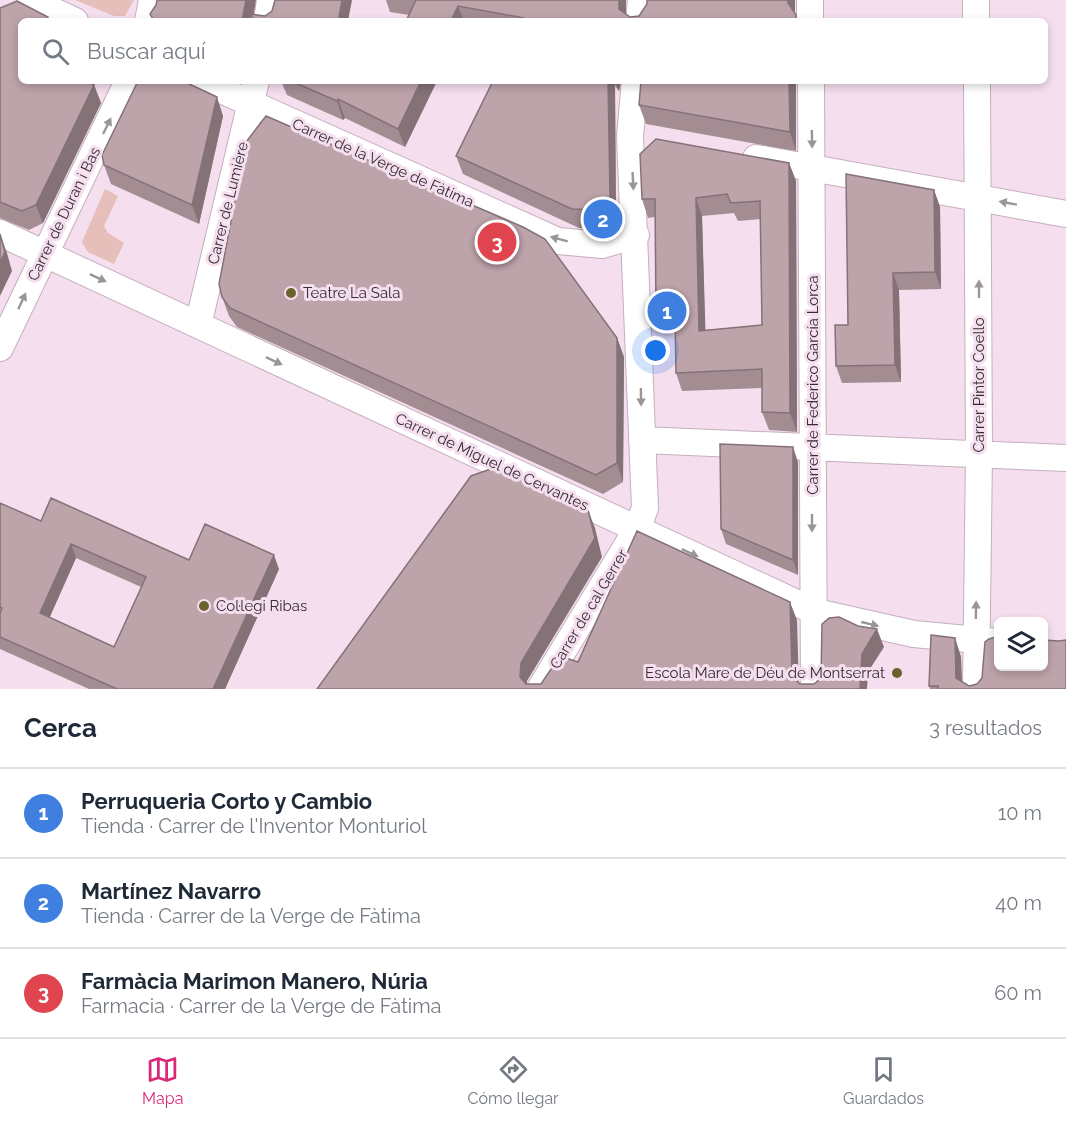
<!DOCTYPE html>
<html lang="es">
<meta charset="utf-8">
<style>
:root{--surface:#fff;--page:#f6f6f7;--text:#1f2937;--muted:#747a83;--line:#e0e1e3;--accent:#db2777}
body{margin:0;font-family:Raleway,sans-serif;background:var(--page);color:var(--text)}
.controls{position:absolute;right:18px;bottom:18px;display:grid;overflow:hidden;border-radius:9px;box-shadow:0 3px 9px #0003}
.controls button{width:54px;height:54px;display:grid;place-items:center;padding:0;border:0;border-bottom:2px solid var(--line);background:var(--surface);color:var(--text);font:30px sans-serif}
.you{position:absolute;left:656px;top:351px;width:21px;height:21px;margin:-15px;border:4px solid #fff;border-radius:50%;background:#1a73e8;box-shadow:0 0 0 9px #1a73e833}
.badge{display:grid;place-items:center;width:39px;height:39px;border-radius:50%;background:var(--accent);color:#fff;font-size:20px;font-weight:700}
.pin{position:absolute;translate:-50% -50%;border:3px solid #fff;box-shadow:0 2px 6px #0006}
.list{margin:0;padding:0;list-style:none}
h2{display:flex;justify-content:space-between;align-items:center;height:78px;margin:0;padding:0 24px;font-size:26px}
h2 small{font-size:20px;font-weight:400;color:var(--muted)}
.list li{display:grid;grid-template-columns:39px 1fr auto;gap:18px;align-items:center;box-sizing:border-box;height:90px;padding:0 24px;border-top:2px solid var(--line)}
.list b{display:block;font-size:22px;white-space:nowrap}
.list p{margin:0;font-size:20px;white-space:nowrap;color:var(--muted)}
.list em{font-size:20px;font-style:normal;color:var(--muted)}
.icon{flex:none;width:33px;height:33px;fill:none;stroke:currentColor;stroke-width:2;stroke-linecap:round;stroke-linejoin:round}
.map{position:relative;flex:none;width:1066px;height:689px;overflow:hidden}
.search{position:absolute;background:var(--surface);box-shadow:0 3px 9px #0003;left:18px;right:18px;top:18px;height:66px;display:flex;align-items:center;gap:15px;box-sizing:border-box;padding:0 21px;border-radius:9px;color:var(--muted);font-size:22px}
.sheet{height:348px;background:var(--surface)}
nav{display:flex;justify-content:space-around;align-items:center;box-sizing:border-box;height:84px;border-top:2px solid var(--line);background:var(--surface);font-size:16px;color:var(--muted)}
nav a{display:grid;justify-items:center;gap:3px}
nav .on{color:var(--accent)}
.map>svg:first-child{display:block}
.green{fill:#e6beba}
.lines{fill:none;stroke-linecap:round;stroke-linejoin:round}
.minor-casing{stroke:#c4afbe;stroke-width:28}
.minor{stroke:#fff;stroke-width:26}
.wall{fill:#a38c92;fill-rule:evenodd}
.shaded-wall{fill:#847277}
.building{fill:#bda3aa;stroke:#847277;stroke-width:1.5;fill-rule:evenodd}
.oneway{fill:#9a9698}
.poi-dot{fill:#6b612d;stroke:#f5dfef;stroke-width:2}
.labels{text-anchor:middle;stroke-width:6;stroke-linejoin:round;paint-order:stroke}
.street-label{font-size:15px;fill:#342c32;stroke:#f5dfef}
.poi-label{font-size:15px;fill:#342c32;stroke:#f5dfef;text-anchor:start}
</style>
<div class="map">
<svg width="1066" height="689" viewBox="0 0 1066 689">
<rect width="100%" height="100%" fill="#f5dfef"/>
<path class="green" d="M75,0H134L125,16H114Z
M105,189L118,196L104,226L108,233L124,243L114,264L88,252L82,242Z"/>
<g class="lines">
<g class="minor-casing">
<path id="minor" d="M30,0L75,21
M810,0V21
M976,0V21
M148,21L152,0
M267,21L270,0
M639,21L641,0
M201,81L558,241L602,245L636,235
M811,81L814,689
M756,158L1066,214
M0,233L816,612L914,634L998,642
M198,325L256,81
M0,348L128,81
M642,440L1066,458
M540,689L637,529L645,508L630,136L635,81
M976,689L979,454L977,81"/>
</g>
<use href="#minor" class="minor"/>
</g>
<path class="wall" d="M386,0H626V14L630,17L795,0V14L798,21H406L409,15L390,12Z
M0,8L21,81L94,85L101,103L43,223L29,230L0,218Z
M138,81H191L192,85L223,116L199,224L111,184L104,165Z
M281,81H437L405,147L345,118L343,120L287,95Z
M493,81H621L619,91L615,86L616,219L604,229L579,228L463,174L456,156Z
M641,81H796V151L646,124L639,105Z
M789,163L796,181L797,432L769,430L762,412V388L682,391L676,373L675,331L663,330L656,312L655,217L648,218L642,199ZM734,213L738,221L761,219L762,325L705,330L702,216Z
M934,190L940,207L941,289L899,290L901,382L842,383L836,366L848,325Z
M222,297L617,338L624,357L623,482L603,494L237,327L229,316Z
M798,462V575L726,544L721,529Z
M0,503L41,521L189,560L279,569L225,689H89L0,649ZM76,558L141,587L114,647L49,618Z
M955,638L961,657L962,682L969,686L977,684L1059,641L1066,689H930L929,686Z"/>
<path class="shaded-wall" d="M246,0H256L253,18L251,14L252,21H242Z
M342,0H352L348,21L339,17Z
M619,0H626V21L619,9Z
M788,0H795V21L788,3Z
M458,6L464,21H451Z
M421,81H437L405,147L398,129Z
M608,81H613L615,86L616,219L604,229L597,210Z
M615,81H621L619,91Z
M789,81H796V151L790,132Z
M94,85L101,103L43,223L36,205Z
M217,97L223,116L199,224L192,205Z
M338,99L345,118L343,120L337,101Z
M789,163L796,181L797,432L790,413Z
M934,190L940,207L941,289L935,272Z
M696,198L702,216L706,349L699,331Z
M0,234L7,253L12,271L0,296Z
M893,273L899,290L901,382L895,365Z
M617,338L624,357L623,482L617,463Z
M793,447L798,462V575L793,560Z
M588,510L595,528L602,557L527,681V689L520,677L521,663Z
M71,544L76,558L45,628L40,613Z
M274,555L279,569L225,689H213Z
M790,602L797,620L799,689L792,671Z
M877,629L884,647L868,672L867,689H860L862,654Z
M955,638L961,657L962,689L956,678Z"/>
<path class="building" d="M157,0H246L242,21H154L150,14L156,5Z
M275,0H342L339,17L349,21H254L251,14L265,16L272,11Z
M416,0H619V9L630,17L639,16L647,4V0H788V3L796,15V21H522L524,18L458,6L451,21H406Z
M17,1L48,17L46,21H21V81H86L94,85L36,205L22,211L0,202V8Z
M138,81H183L217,97L192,205L104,165L102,155Z
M291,81H421L398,129L338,99L337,101Z
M493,81H608L610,200L597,210L572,209L456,156Z
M641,81H789L790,132L639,105Z
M266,116L523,227L545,239L617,338V463L596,475L230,308L222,297L219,284L246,142Z
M656,139L789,163L790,413L762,412V369L676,373L675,313L656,312L655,199H642L640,154ZM727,194L731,203L760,201L762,325L699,331L696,198Z
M846,174L934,190L935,272L893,273L895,365L836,366L835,325H848Z
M0,234L5,252L0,263Z
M720,444L793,447V560L721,529Z
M496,467L588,510L595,538L521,663L520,677L526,684H541L560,656L578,662L637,531L790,602L792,671L795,679L800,684H814L821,678L822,624L829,618L839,617L858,626L877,629L862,654L860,689H317L471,476Z
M51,498L189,560L205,524L274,555L213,689H117L0,637V613L2,608L0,607V503L41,521ZM71,544L146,577L114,647L40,613Z
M931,635L955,638L956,678L969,686L977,684L982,678L985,642L989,639L999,636V666H1044V640L1059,641L1066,640V689H938V686H929Z"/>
<defs><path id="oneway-solid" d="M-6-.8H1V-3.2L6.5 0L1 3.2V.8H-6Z" transform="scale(1.5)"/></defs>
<g class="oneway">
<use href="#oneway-solid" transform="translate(107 126) rotate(-64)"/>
<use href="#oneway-solid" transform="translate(812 139) rotate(89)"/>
<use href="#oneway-solid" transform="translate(633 181) rotate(87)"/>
<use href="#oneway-solid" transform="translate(1008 203) rotate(-170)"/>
<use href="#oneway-solid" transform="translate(559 239) rotate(-165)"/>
<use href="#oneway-solid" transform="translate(98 278) rotate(25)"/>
<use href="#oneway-solid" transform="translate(979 289) rotate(-90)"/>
<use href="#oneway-solid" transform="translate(22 301) rotate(-65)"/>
<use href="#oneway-solid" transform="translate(274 361) rotate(25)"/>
<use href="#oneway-solid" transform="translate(641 397) rotate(89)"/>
<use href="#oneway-solid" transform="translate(812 523) rotate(90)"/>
<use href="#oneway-solid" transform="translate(690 553) rotate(25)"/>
<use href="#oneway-solid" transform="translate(976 610) rotate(-89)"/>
<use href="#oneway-solid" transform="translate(870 624) rotate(13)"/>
</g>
<g class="poi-dot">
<circle cx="291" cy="293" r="6"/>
<circle cx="204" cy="606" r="6"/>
<circle cx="897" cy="673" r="6"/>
</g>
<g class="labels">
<g class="street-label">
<text transform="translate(383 163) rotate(24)" y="5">Carrer de la Verge de Fàtima</text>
<text transform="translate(228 203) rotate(-76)" y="5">Carrer de Lumière</text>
<text transform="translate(64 214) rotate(-64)" y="5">Carrer de Duran i Bas</text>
<text transform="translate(813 385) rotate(-90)" y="5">Carrer de Federico García Lorca</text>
<text transform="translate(979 385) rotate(-90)" y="5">Carrer Pintor Coello</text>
<text transform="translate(492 462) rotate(25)" y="5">Carrer de Miguel de Cervantes</text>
<text transform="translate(589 609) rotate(-59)" y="5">Carrer de cal Gerrer</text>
</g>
<g class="poi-label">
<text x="303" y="298">Teatre La Sala</text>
<text x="216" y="611">Col·legi Ribas</text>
<text x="885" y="678" text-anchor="end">Escola Mare de Déu de Montserrat</text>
</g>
</g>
</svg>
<div class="controls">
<button><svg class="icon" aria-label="layers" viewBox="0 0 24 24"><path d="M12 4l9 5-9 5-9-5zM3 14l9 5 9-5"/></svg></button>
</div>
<div class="you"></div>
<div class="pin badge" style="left:667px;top:311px;background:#3f7fe0">1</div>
<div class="pin badge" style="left:603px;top:219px;background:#3f7fe0">2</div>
<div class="pin badge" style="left:497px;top:242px;background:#e0444e">3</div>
<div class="search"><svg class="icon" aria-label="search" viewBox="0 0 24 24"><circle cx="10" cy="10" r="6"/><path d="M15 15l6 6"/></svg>Buscar aquí</div>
</div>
<section class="sheet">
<h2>Cerca<small>3 resultados</small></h2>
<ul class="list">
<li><span class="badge" style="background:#3f7fe0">1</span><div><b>Perruqueria Corto y Cambio</b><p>Tienda · Carrer de l'Inventor Monturiol</p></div><em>10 m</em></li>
<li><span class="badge" style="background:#3f7fe0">2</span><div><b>Martínez Navarro</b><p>Tienda · Carrer de la Verge de Fàtima</p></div><em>40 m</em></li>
<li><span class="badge" style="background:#e0444e">3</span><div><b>Farmàcia Marimon Manero, Núria</b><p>Farmacia · Carrer de la Verge de Fàtima</p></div><em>60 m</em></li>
</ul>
</section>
<nav>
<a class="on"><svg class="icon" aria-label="map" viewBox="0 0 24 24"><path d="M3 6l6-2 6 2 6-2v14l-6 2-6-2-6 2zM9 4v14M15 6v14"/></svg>Mapa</a>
<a><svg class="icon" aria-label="directions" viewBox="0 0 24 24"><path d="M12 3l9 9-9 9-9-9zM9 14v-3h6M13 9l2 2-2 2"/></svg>Cómo llegar</a>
<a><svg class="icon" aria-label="saved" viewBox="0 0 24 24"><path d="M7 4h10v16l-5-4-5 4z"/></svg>Guardados</a>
</nav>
